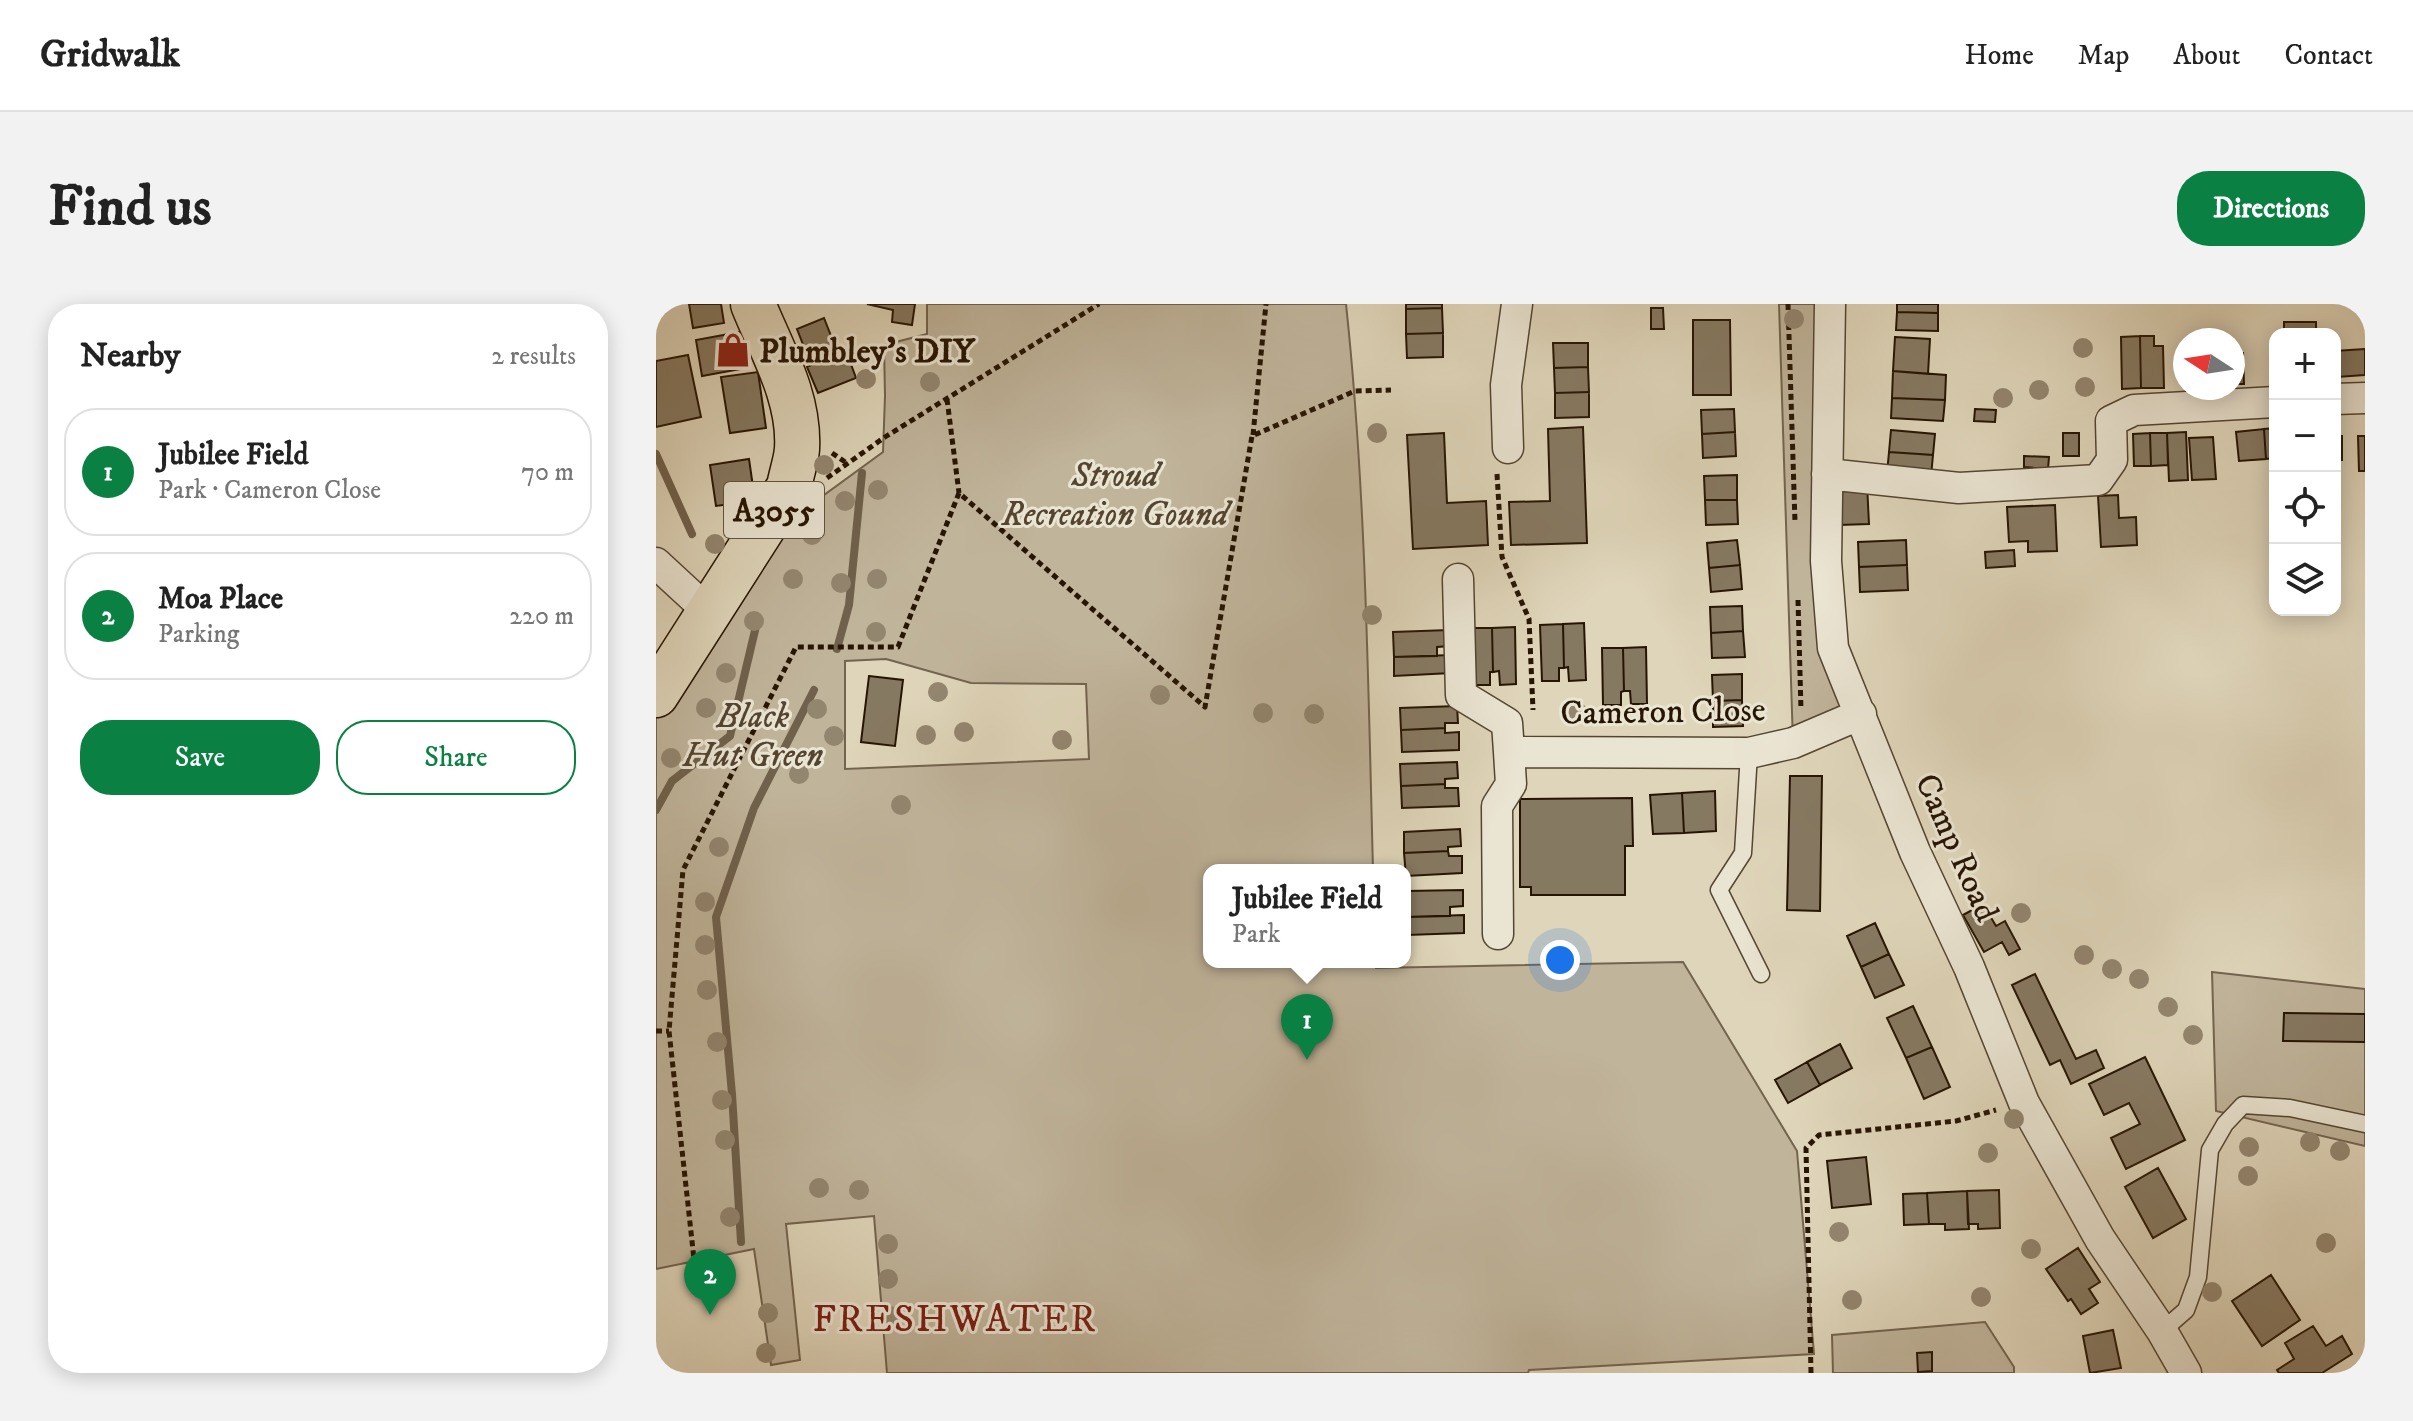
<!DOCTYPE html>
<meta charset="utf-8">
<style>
:root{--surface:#fff;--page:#f2f2f2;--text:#222;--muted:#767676;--line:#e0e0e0;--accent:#0b8043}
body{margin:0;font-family:"IM FELL DW Pica",serif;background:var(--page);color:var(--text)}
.controls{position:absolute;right:24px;top:24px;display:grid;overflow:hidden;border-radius:16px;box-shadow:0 4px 20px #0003}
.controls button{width:72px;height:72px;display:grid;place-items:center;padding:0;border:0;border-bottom:2px solid var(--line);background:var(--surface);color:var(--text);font:40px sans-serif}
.compass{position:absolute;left:1517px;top:24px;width:72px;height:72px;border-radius:50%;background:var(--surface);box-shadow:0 4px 20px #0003;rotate:282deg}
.you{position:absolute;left:904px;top:656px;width:28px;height:28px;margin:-20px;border:6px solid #fff;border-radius:50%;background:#1a73e8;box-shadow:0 0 0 12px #1a73e833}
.badge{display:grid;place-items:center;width:52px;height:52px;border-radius:50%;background:var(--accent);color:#fff;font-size:26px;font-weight:700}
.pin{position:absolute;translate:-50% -66px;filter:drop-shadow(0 2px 4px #0008)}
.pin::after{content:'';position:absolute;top:42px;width:28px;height:24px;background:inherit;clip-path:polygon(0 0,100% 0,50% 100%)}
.popup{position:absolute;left:547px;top:560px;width:208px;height:104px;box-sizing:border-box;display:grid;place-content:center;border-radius:16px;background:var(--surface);filter:drop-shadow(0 2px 6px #0005);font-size:26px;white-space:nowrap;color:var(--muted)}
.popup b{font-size:30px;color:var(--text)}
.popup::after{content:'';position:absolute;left:50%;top:100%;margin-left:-16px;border:16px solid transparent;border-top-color:var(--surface)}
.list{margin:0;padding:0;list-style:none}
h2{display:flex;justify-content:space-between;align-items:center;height:104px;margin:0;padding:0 32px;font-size:34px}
h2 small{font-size:26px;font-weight:400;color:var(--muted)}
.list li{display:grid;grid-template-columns:52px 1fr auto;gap:24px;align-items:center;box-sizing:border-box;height:128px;margin:0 16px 16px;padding:0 16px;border:2px solid var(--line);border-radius:32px}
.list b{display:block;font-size:30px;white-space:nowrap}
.list p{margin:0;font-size:26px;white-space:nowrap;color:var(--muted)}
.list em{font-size:26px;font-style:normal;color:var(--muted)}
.actions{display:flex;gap:16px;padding:24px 32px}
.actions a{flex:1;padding:18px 0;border:2px solid var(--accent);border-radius:32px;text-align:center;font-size:28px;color:var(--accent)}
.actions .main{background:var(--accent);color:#fff}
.icon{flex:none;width:44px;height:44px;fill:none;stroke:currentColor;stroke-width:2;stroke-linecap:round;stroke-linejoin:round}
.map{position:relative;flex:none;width:1709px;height:1069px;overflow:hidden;border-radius:32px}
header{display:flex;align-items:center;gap:48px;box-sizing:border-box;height:112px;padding:0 40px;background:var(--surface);border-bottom:2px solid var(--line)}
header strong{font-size:38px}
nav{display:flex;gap:44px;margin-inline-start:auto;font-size:28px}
.intro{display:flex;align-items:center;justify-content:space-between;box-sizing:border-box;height:192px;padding:0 48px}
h1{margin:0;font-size:56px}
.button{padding:20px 36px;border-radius:32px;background:var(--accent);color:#fff;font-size:28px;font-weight:700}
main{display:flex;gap:48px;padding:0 48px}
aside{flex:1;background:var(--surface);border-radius:32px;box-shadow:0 4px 20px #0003}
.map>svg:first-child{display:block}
.green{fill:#c0b49b;stroke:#73644f;stroke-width:2;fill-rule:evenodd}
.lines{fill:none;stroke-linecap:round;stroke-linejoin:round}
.stream{stroke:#6f614c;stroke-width:8}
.building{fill:#867962;stroke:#261503;stroke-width:2}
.lane-casing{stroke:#544531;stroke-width:19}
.street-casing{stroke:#544531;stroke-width:33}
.primary-casing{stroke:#261503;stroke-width:47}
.path{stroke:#261503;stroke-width:5;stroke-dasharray:6 4;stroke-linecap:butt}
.lane{stroke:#eae4d2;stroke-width:16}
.street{stroke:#eae4d2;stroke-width:30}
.primary{stroke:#dfd5ba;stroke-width:44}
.tree{fill:#93866f}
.labels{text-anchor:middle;stroke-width:6;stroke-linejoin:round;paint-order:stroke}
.shield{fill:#eae4d2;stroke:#615341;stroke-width:2}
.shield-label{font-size:32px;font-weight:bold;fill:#261503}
.poi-label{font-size:34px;font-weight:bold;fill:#261503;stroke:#eae4d2;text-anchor:start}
.park-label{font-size:34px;font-style:italic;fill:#544531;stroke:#eae4d2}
.street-label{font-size:34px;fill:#261503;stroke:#eae4d2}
.quarter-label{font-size:38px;letter-spacing:2px;fill:#7a1f14;stroke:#eae4d2}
</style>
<header>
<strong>Gridwalk</strong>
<nav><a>Home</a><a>Map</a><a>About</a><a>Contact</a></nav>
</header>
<div class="intro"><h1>Find us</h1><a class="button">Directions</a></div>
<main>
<aside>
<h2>Nearby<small>2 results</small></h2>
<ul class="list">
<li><span class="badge">1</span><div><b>Jubilee Field</b><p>Park · Cameron Close</p></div><em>70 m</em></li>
<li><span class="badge">2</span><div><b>Moa Place</b><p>Parking</p></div><em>220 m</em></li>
</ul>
<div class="actions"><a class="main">Save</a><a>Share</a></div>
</aside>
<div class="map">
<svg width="1709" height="1069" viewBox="0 0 1709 1069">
<rect width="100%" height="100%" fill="#dfd5ba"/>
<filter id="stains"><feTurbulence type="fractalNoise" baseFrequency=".0025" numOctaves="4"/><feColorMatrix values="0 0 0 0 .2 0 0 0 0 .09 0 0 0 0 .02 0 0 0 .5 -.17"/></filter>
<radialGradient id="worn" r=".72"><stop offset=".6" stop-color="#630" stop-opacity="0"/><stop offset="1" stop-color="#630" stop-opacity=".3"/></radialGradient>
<path class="green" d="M271,0H690C710,188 712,377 717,566H553V658H719L720,664L1027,658L1141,847L1158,1050L873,1066L872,1069H231L218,912L130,920L144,1056L115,1061L98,945L0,965V414L131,218L227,148L229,92L228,41L271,30ZM230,355L315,379L430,380L433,455L189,465V357Z
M1123,0H1174L1170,257L1205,410L1137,439Z
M1556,668L1709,685V842L1560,807Z
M1329,1018L1358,1063V1069H1177L1176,1031Z"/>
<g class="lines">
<path class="stream" d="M0,150L36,230
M181,345L193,301L206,169
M0,506L16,477L74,432L101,318
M85,938L76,790L60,613L98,504L158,386"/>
</g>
<path class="building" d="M33,0H65L68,19L37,24Z
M211,0H259L256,21L236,18L237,6Z
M750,0H786V4L750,5Z
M1241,0H1282V9L1241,8Z
M786,4L787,29L750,30V5Z
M995,4H1007L1008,25H995Z
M1241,8L1282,9V27L1240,26Z
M168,14L181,47L189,44L200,74L162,89L151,63L155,61L141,25Z
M1037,16H1074L1075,91H1037Z
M1628,18H1660V29L1671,30H1628Z
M84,28L90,64L46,72L40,36Z
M787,29V53L751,54L750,30Z
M1484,32H1498V42H1507L1508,84H1485Z
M1484,32L1485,84L1466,85L1465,33Z
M1239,33L1274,35L1272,70L1237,67Z
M897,39H932V63L898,64Z
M1709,45V71L1681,73L1679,47Z
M1587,49L1588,80H1577V50Z
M32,51L45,113L0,123V57Z
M932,63L933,88L899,89L898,64Z
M1237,67L1290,71L1289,96L1236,94Z
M102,68L110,124L74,129L65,73Z
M933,88V113L899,114V89Z
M1236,94L1289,96L1287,117L1235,114Z
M1078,105L1079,128L1046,130L1045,106Z
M1319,105L1340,106L1339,118L1318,117Z
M927,123L931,239L855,241L853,198L894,197L892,125Z
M1619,124V154L1610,155L1608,125Z
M1608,125L1610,155L1583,157L1580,128Z
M1235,126L1279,130L1277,151L1233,148Z
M1079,128L1080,152L1047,154L1046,130Z
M1530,128L1532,176L1513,177L1511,129Z
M788,129L791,199L830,197L832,241L757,245L751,131Z
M1407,129H1423V152H1407Z
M1494,129L1495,162H1478L1477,130Z
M1494,129H1511L1512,161L1495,162Z
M1679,132H1686V156H1679Z
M1702,132H1709V167H1703Z
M1557,133L1560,175L1536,176L1533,134Z
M1233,148L1277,151L1275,172L1231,169Z
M1368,152L1393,153L1392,165L1368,163Z
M93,155L99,197L60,202L54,161Z
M1081,171V196H1049L1048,172Z
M1211,180L1213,220L1183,221L1181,181Z
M1462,191L1463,214L1480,213L1481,241L1445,243L1442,192Z
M1049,196H1081L1082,220L1050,221Z
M1399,201L1401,247L1372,248V237L1353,238L1351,203Z
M1081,236L1084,261L1053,264L1051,239Z
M1250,236L1251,261L1203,263L1202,238Z
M1358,246L1359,262L1330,264L1329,248Z
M1084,261L1086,285L1055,288L1053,264Z
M1251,261L1252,286L1204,288L1203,263Z
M1086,302L1087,327L1055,329L1054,303Z
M928,319L930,376L913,377L912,363L908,364L907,320Z
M907,320L908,364H903V377H886L884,321Z
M859,323L860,380L844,381L843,367L837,368L836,324Z
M815,324H836L837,368H834V381H816Z
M793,326L794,342L781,343V352L738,353L737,328Z
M1087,327L1089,353L1056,354L1055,329Z
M990,343L991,400H975L974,387H968L967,344Z
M946,344H967L968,387L965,388V401H947Z
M795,351V369L738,372V353Z
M1086,370V396L1057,397L1056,371Z
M213,372L247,376L239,442L205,438Z
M1086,396L1087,422L1057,423V397Z
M801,402L802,419H789V424L745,426L744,404Z
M789,424V429L803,428V446L746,448L745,426Z
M801,458L802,474L789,475V480L745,482L744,460Z
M1134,472H1166L1164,607L1131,606Z
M789,480V484H802L803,502L746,504L745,482Z
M1059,487L1060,527L1028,529L1026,489Z
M1026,489L1028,529L997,530L994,491Z
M976,494L977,542H969V591H875V583H864V495Z
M804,525L805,542L792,543V547L748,549V528Z
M792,547L793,552H806V569L750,572L748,549Z
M807,586V602L794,603V612L751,613L750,587Z
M1327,600L1340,622L1349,617L1364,645L1353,651L1346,638L1328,648L1307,611Z
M808,611V629L751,631V613Z
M1219,619L1233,650L1205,663L1191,632Z
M1233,650L1248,681L1219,694L1205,663Z
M1379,670L1420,755L1440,746L1448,764L1415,780L1404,756L1394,761L1356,681Z
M1257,702L1276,743L1250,754L1231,714Z
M1628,709L1709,710V738L1627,737Z
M1184,740L1196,764L1164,781L1151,758Z
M1276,743L1294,783L1268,795L1250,754Z
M1489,753L1529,836L1470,865L1455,834L1484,820L1473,799L1448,811L1433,780Z
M1151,758L1164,781L1132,799L1119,776Z
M1210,853L1215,900L1176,904L1171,857Z
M1502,864L1530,915L1497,934L1469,883Z
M1343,886L1344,924L1322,925V920H1312L1311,887Z
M1311,887L1313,925L1289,926V920H1273L1271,889Z
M1271,889L1273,920L1248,921L1247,890Z
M1422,944L1444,978L1433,985L1442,999L1425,1010L1415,995L1412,997L1390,965Z
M1615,971L1644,1016L1606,1042L1576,997Z
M1657,1022L1670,1042L1686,1032L1696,1050L1666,1069H1623L1621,1066L1638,1055L1629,1039Z
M1457,1026L1465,1064L1434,1069L1427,1032Z
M1276,1048V1067L1262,1068L1261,1049Z"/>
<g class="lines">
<g class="lane-casing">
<path id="lane" d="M1093,449L1087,549L1063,586L1105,670
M1506,1027L1530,1006L1542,973L1554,846L1569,820L1587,801L1634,804L1709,820"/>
</g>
<g class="street-casing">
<path id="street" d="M1174,0L1170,257L1177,344L1259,548L1313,663L1368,799L1444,935L1506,1027L1530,1069
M1679,95L1709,94
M852,144L850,81L861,0
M1171,170L1303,184L1442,176L1456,156L1455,117L1478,106L1619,98
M0,259L53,308
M802,275L805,391L851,419L853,448
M842,630L841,502L855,480L853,448L1093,449L1137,439L1205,410"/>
</g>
<g class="primary-casing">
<path id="primary" d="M0,391L133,183C135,171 140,158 141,145C144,93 116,47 97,0"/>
</g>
<path class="path" d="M1132,0L1139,218
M291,95L303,189
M597,131L610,0
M176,149L192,160
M841,170L846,253L873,315L877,406
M171,174L229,133L443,0
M1142,296L1145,406
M0,727H13
M42,992L13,727L27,566L140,343H242L303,189L549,403L596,132L699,87L735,86
M1155,1069L1150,844L1163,831L1300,817L1340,806"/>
<use href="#lane" class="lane"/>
<use href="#street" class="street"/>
<use href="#primary" class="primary"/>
</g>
<g class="tree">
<circle cx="1138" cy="15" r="10"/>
<circle cx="1427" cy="44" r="10"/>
<circle cx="210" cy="75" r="10"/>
<circle cx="274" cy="78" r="10"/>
<circle cx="1429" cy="83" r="10"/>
<circle cx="1383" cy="86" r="10"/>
<circle cx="1347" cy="94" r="10"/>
<circle cx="721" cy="129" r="10"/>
<circle cx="168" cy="161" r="10"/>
<circle cx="222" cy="186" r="10"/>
<circle cx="189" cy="197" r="10"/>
<circle cx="156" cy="231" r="10"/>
<circle cx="59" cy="240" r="10"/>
<circle cx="137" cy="275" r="10"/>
<circle cx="221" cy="275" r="10"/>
<circle cx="185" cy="279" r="10"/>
<circle cx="716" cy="311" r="10"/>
<circle cx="98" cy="317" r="10"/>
<circle cx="220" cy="328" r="10"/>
<circle cx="70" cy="369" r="10"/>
<circle cx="282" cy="388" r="10"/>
<circle cx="504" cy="391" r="10"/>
<circle cx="50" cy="404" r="10"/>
<circle cx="161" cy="405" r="10"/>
<circle cx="607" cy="409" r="10"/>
<circle cx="922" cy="409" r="10"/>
<circle cx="658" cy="410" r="10"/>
<circle cx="308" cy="428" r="10"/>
<circle cx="270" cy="431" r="10"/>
<circle cx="178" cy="432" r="10"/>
<circle cx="406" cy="436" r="10"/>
<circle cx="15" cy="454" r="10"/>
<circle cx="143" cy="470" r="10"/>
<circle cx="245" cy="501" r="10"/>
<circle cx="63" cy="543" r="10"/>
<circle cx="49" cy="598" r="10"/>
<circle cx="1365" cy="609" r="10"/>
<circle cx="49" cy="641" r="10"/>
<circle cx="1428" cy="651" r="10"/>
<circle cx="1456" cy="665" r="10"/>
<circle cx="1483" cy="675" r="10"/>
<circle cx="51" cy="686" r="10"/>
<circle cx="1512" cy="703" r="10"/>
<circle cx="1537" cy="731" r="10"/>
<circle cx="61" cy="738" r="10"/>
<circle cx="66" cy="796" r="10"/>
<circle cx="1358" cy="815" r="10"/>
<circle cx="69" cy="836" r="10"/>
<circle cx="1654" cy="838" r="10"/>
<circle cx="1593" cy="843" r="10"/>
<circle cx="1684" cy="847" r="10"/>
<circle cx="1332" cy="849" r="10"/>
<circle cx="1592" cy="872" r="10"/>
<circle cx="163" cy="884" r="10"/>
<circle cx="203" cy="886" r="10"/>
<circle cx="74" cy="913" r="10"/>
<circle cx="1183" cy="928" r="10"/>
<circle cx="1670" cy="939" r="10"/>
<circle cx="232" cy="940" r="10"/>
<circle cx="1375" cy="945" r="10"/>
<circle cx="232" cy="975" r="10"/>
<circle cx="1556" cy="988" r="10"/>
<circle cx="1325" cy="993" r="10"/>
<circle cx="1196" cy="996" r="10"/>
<circle cx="112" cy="1009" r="10"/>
<circle cx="234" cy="1012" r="10"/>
<circle cx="110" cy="1049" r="10"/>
</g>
<defs>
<g id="shop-bare" transform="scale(2.76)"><path d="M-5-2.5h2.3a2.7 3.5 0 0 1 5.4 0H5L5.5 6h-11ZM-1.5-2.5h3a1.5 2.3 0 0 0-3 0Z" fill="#8f2418" stroke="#eae4d2" stroke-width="2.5" paint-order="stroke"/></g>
</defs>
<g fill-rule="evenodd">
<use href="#shop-bare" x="77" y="46"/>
</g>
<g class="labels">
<rect class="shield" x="68" y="178" width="100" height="56" rx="6"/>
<g class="shield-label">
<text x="118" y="217">A3055</text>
</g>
<g class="poi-label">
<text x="103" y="58">Plumbley's DIY</text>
</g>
<g class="park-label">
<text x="459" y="182">Stroud<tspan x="459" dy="39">Recreation Gound</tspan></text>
<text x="97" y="423">Black<tspan x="97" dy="39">Hut Green</tspan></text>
</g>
<g class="street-label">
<text transform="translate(1007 406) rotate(-1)" y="12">Cameron Close</text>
<text transform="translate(1302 543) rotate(66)" y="12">Camp Road</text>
</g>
<g class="quarter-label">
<text x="299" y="1027">FRESHWATER</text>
</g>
</g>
<rect width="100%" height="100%" filter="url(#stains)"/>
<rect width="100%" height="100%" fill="url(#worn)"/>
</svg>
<div class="controls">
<button>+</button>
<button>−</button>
<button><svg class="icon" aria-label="locate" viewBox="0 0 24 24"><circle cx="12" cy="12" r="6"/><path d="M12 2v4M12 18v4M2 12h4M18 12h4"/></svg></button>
<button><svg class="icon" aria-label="layers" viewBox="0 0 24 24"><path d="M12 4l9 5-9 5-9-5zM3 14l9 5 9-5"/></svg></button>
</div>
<svg class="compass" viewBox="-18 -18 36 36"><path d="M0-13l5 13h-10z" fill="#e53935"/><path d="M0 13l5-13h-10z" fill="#767676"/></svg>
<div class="you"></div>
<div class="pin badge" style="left:651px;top:756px">1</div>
<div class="popup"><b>Jubilee Field</b>Park</div>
<div class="pin badge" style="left:54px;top:1011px">2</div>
</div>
</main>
